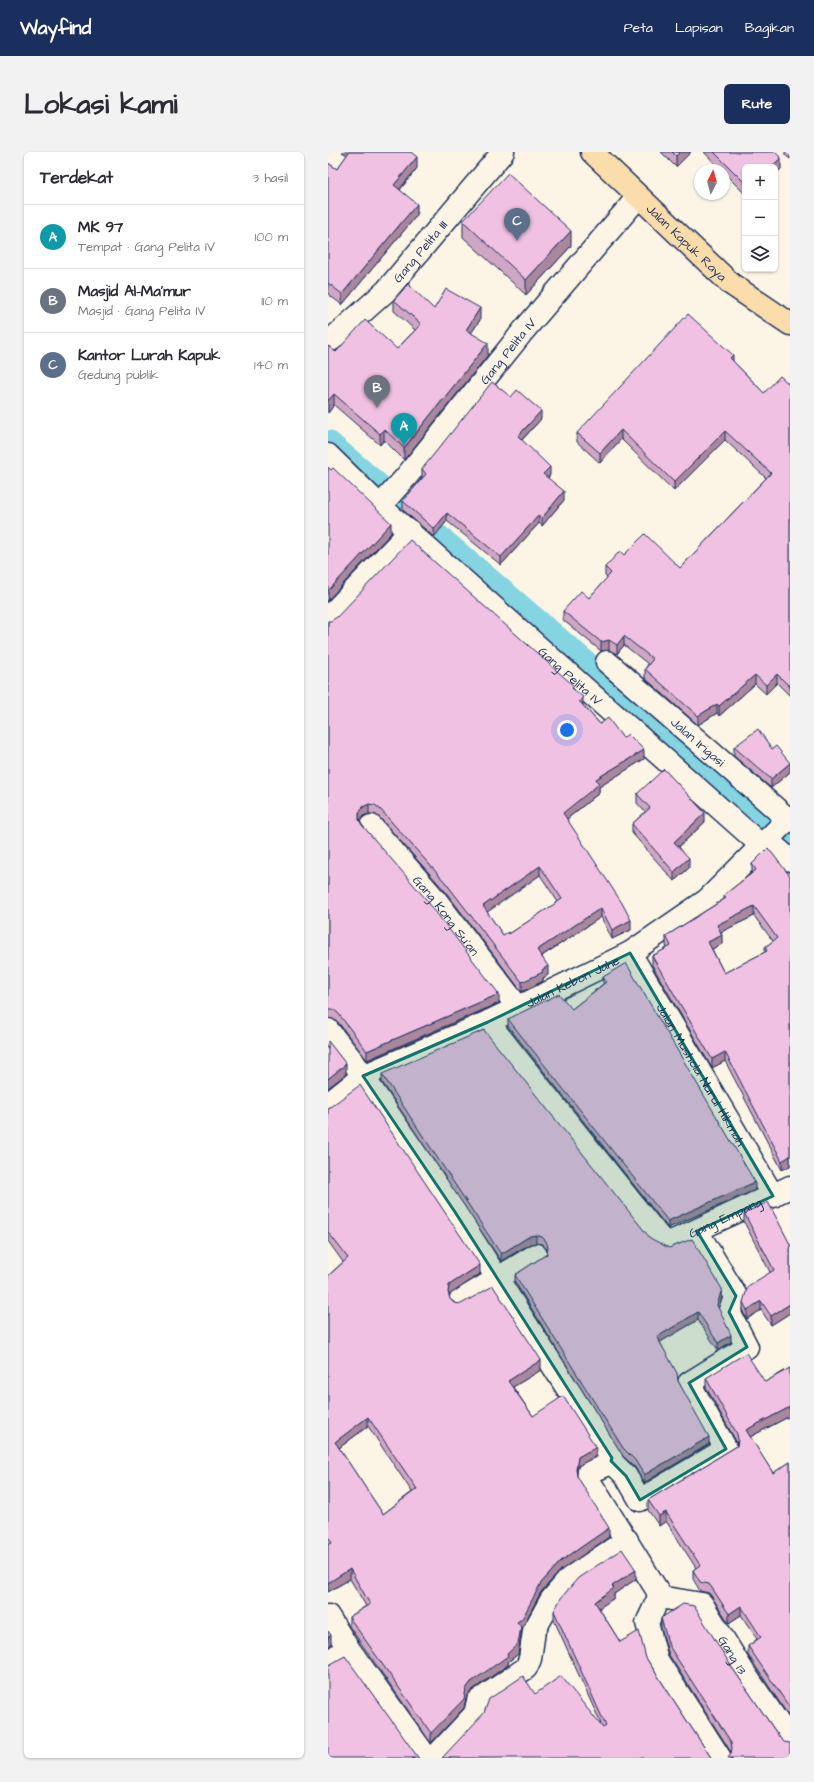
<!DOCTYPE html>
<html lang="id">
<meta charset="utf-8">
<style>
:root{--surface:#fff;--page:#f2f2f3;--text:#2b2b33;--muted:#7c7c81;--line:#e1e1e2;--accent:#1b2f5e}
body{margin:0;font-family:"Architects Daughter",sans-serif;background:var(--page);color:var(--text)}
.controls{position:absolute;right:12px;top:12px;display:grid;overflow:hidden;border-radius:6px;box-shadow:0 1px 3px #0004}
.controls button{width:36px;height:36px;display:grid;place-items:center;padding:0;border:0;border-bottom:1px solid var(--line);background:var(--surface);color:var(--text);font:20px sans-serif}
.compass{position:absolute;left:366px;top:12px;width:36px;height:36px;border-radius:50%;background:var(--surface);box-shadow:0 1px 3px #0004;rotate:6deg}
.you{position:absolute;left:239px;top:578px;width:14px;height:14px;margin:-10px;border:3px solid #fff;border-radius:50%;background:#1a73e8;box-shadow:0 0 0 6px #1a73e833}
.badge{display:grid;place-items:center;width:26px;height:26px;border-radius:50%;background:var(--accent);color:#fff;font-size:13px;font-weight:700}
.pin{position:absolute;translate:-50% -33px;filter:drop-shadow(0 1px 2px #0008)}
.pin::after{content:'';position:absolute;top:21px;width:14px;height:12px;background:inherit;clip-path:polygon(0 0,100% 0,50% 100%)}
.list{margin:0;padding:0;list-style:none}
h2{display:flex;justify-content:space-between;align-items:center;height:52px;margin:0;padding:0 16px;font-size:17px}
h2 small{font-size:13px;font-weight:400;color:var(--muted)}
.list li{display:grid;grid-template-columns:26px 1fr auto;gap:12px;align-items:center;box-sizing:border-box;height:64px;padding:0 16px;border-top:1px solid var(--line)}
.list b{display:block;font-size:15px;white-space:nowrap}
.list p{margin:0;font-size:13px;white-space:nowrap;color:var(--muted)}
.list em{font-size:13px;font-style:normal;color:var(--muted)}
.icon{flex:none;width:22px;height:22px;fill:none;stroke:currentColor;stroke-width:2;stroke-linecap:round;stroke-linejoin:round}
.map{position:relative;flex:none;width:462px;height:1606px;overflow:hidden;border-radius:6px}
header{display:flex;align-items:center;gap:24px;box-sizing:border-box;height:56px;padding:0 20px;background:var(--accent);color:#fff}
header strong{font-size:19px}
nav{display:flex;gap:22px;margin-inline-start:auto;font-size:14px}
.intro{display:flex;align-items:center;justify-content:space-between;box-sizing:border-box;height:96px;padding:0 24px}
h1{margin:0;font-size:28px}
.button{padding:10px 18px;border-radius:6px;background:var(--accent);color:#fff;font-size:14px;font-weight:700}
main{display:flex;gap:24px;padding:0 24px}
aside{flex:1;background:var(--surface);border-radius:6px;box-shadow:0 1px 3px #0004}
.map>svg:first-child{display:block}
.lines{fill:none;stroke-linecap:round;stroke-linejoin:round}
.canal{stroke:#85d4e2;stroke-width:24}
.minor-casing{stroke:#1b2f5e;stroke-width:25}
.major-casing{stroke:#1b2f5e;stroke-width:25}
.minor{stroke:#fcf5e5;stroke-width:22}
.major{stroke:#fbddab;stroke-width:22}
.wall{fill:#cfa6c3;stroke:#1b2f5e;fill-rule:evenodd}
.shaded-wall{fill:#a9879f;stroke:#1b2f5e}
.building{fill:#f1c1e3;stroke:#1b2f5e;fill-rule:evenodd}
.marked{fill:#0f766e;fill-opacity:0.2;stroke:#0f766e;stroke-width:3;stroke-linejoin:round}
.labels{text-anchor:middle;stroke-width:3;stroke-linejoin:round;paint-order:stroke}
.street-label{font-size:13px;fill:#1b2f5e;stroke:#fcf5e5}
</style>
<header>
<strong>Wayfind</strong>
<nav><a>Peta</a><a>Lapisan</a><a>Bagikan</a></nav>
</header>
<div class="intro"><h1>Lokasi kami</h1><a class="button">Rute</a></div>
<main>
<aside>
<h2>Terdekat<small>3 hasil</small></h2>
<ul class="list">
<li><span class="badge" style="background:#0f9aa8">A</span><div><b>MK 97</b><p>Tempat · Gang Pelita IV</p></div><em>100 m</em></li>
<li><span class="badge" style="background:#6b7280">B</span><div><b>Masjid Al-Ma'mur</b><p>Masjid · Gang Pelita IV</p></div><em>110 m</em></li>
<li><span class="badge" style="background:#5c6f8a">C</span><div><b>Kantor Lurah Kapuk</b><p>Gedung publik</p></div><em>140 m</em></li>
</ul>
</aside>
<div class="map">
<svg width="462" height="1606" viewBox="0 0 462 1606">
<rect width="100%" height="100%" fill="#fcf5e5"/>
<filter id="ink" filterUnits="userSpaceOnUse"><feTurbulence type="fractalNoise" baseFrequency=".025" numOctaves="2"/><feDisplacementMap in="SourceGraphic" scale="8" xChannelSelector="R" yChannelSelector="G"/><feConvolveMatrix kernelMatrix="1 2 1 2 8 2 1 2 1" color-interpolation-filters="sRGB"/></filter>
<g filter="url(#ink)">
<g class="lines">
<path class="canal" d="M0,290L462,685"/>
<g class="minor-casing">
<g id="minor">
<path id="s1" d="M0,188H3L58,139L175,0"/>
<path id="s2" d="M0,303L52,354L433,693"/>
<path id="s3" d="M52,354L78,325L196,178L310,45"/>
<path d="M0,466L82,379"/>
<path id="s4" d="M279,510L462,669"/>
<path id="s5" d="M43,674L107,747L190,855"/>
<path d="M439,688L462,708"/>
<path id="s6" d="M302,801L445,1044"/>
<path id="s7" d="M160,870L332,1086L341,1091L462,1035"/>
<path d="M0,878L24,908L127,1060L283,1305L281,1312L260,1321V1327L329,1438L331,1445L319,1471L329,1508L392,1606"/>
<path id="s8" d="M0,952L35,924L160,870L302,801L379,748L462,665"/>
<path d="M132,1149L208,1103"/>
<path d="M283,1309L298,1324L312,1348L398,1297L361,1231L419,1195L401,1160L408,1144L369,1079"/>
<path id="s9" d="M331,1445L374,1452L415,1519L462,1588"/>
<path d="M0,1464L20,1496L99,1606"/>
<path d="M0,1510L20,1496"/>
<path d="M106,1606L147,1562L150,1549L198,1516L202,1507L206,1479L223,1448L242,1426L299,1388"/>
</g>
</g>
<g class="major-casing">
<g id="major">
<path id="s10" d="M264,0L403,132L462,172"/>
</g>
</g>
<use href="#minor" class="minor"/>
<use href="#major" class="major"/>
</g>
<path class="wall" d="M14,0H83L89,16L72,38L89,63L14,153L0,142V11L9,17L19,3Z
M333,0H363L348,15Z
M376,0H447L453,17L447,22V15H417V42L396,21V18H393Z
M457,0H462V7L457,3Z
M135,69L243,94L198,143L135,85Z
M66,148L152,168L143,181L160,203L76,308L56,288L52,293L6,253L0,261V194L8,200L69,197L87,178L66,159Z
M405,209L436,241L462,233V544L449,531L438,542L427,532L391,564L389,561L370,573L317,526V517L320,512L296,493L289,502L281,498L273,499L235,468V459L261,446L279,426L277,424V415L296,403L352,416L438,326L397,288L346,339L293,287L272,311L249,290V281Z
M183,245L213,267L194,288L222,323L220,326L236,348L214,374L211,371L173,413L119,369L106,385L75,358V349L94,326V317Z
M0,469L246,537L255,553L272,572L295,586L316,607L271,635V641L239,667L303,778L284,787L273,765L214,804L220,823L215,826V829L194,840L117,739L52,666L47,662H41L35,664L32,669L34,673L171,851L39,908L10,870L5,867L0,866ZM212,723L230,750L181,782L175,783L159,760Z
M406,595L444,597L462,620L443,636L406,604Z
M309,642L377,670L351,695L361,716L346,729L304,681V672L317,660L309,651Z
M424,712L462,724V1014L454,1018L397,909L384,916L324,813V804L339,796L338,793V784L396,747V743L424,721ZM426,764L445,789L437,795V800L396,821L384,797L394,792L393,780Z
M275,825L427,1038L340,1076L180,874V867L244,857L275,832Z
M54,922L322,1086L394,1145L390,1156L403,1190L390,1198L370,1168L332,1190L350,1229L381,1292L316,1331L307,1315L295,1304L187,1130V1123L219,1102V1099L218,1096L214,1092L208,1091L202,1092L173,1109L54,930Z
M0,955L152,1122L121,1143V1144L122,1147L213,1218L185,1235L205,1264L268,1304L250,1314L249,1322V1324L281,1385L233,1418L213,1440L194,1476L193,1477V1484L190,1502L180,1510V1513L143,1539L138,1546L136,1556L103,1591L21,1474V1465L38,1454L22,1427L0,1440V1124L15,1110L0,1089ZM40,1274L84,1340L55,1362L11,1296Z
M416,1061L462,1092V1161L443,1173L433,1158L419,1167L415,1160V1150L442,1120L416,1070Z
M462,1216V1264L422,1285L445,1321L462,1310V1566L420,1503V1494L429,1487L413,1463L401,1471L384,1445L381,1441L372,1439L365,1427V1418L368,1416L338,1369L331,1374L320,1358V1348L409,1294V1291L378,1235V1226L437,1230Z
M308,1427L286,1442V1446L271,1456L292,1490L318,1506L382,1604L114,1606L207,1542L273,1572L226,1468V1459Z
M333,1466L405,1517L452,1586L456,1590L403,1602V1600L341,1503L333,1476Z"/>
<path class="shaded-wall" d="M352,0H363L348,15V4Z
M89,5V16L66,44V33Z
M453,6V17L447,22V15H443Z
M89,52V63L14,153V142Z
M243,79V94L198,143V128Z
M152,156V168L138,189V178Z
M160,191V203L76,308V296Z
M405,203V212L402,206Z
M6,242V253L0,261V249Z
M213,259V267L190,292V284Z
M56,277V288L52,293V282Z
M293,278V287L272,311V301Z
M397,279V288L346,339V330Z
M222,315V323L215,330V322Z
M236,339V348L214,374V366Z
M119,361V369L106,385V377Z
M211,363V371L173,413V405Z
M63,371V381L0,448V439Z
M296,484V493L289,502V493Z
M281,488V498L273,499V490Z
M449,522V531L438,542V533Z
M427,523V532L391,564V554Z
M255,545V554L251,549Z
M389,552V561L370,573V564Z
M316,598V607L271,635V641L235,670V661L268,627Z
M462,611V620L443,636V627Z
M41,652V662L35,664L31,670V661L35,655Z
M377,661V670L346,699V690Z
M361,706V716L346,729V720Z
M212,714V723L155,763V754Z
M426,754V764L389,782V773Z
M273,756V765L209,807V798Z
M303,768V778L284,787V778Z
M394,783V792L380,799V790Z
M220,814V823L215,826V829L194,840V830Z
M171,842V851L39,908V899Z
M397,900V909L384,916V907Z
M18,912V922L0,936V927Z
M462,1004V1014L454,1018V1009Z
M427,1030V1038L340,1076V1069Z
M208,1083V1091L202,1092L173,1109V1102L202,1084Z
M152,1113V1122L121,1143L120,1150V1140L121,1133Z
M394,1137V1145L389,1161V1153Z
M433,1149V1158L419,1167V1158Z
M462,1152V1161L443,1173V1164Z
M370,1160V1168L329,1192V1185Z
M403,1183V1190L390,1198V1191Z
M213,1208V1218L180,1238V1229Z
M462,1255V1264L418,1287V1278Z
M40,1265V1274L7,1299V1290Z
M381,1285V1292L316,1331V1323Z
M268,1295V1304L250,1314L248,1327V1318L250,1305Z
M338,1360V1369L331,1374V1364Z
M281,1376V1385L233,1418L213,1440L194,1476L193,1477V1484L190,1502L180,1510V1513L143,1539L138,1546L136,1556L103,1591V1581L138,1537L143,1530L179,1502L189,1470L213,1431L233,1409Z
M22,1417V1427L0,1440V1431Z
M308,1418V1427L286,1442V1446L267,1459V1450L284,1434Z
M413,1454V1463L401,1471V1462Z
M3,1483V1493L0,1495V1486Z"/>
<path class="building" d="M21,0H83L89,5L66,33L89,52L14,142L0,131V11L9,17Z
M344,0H352L348,4Z
M386,0H447L453,6L443,15H417V31Z
M180,21L243,79L198,128L135,69Z
M80,132L106,157L118,137L152,156L138,178L160,191L76,296L56,277L52,282L6,242L0,249V194L8,200L37,168L69,197L93,172L66,148Z
M360,162L405,203L402,206L436,241L452,224L462,233V535L449,522L438,533L427,523L391,554L389,552L370,564L317,517L325,507L296,484L289,493L281,488L273,490L235,459L253,439L261,446L283,421L277,415L292,399L296,403L317,382L352,416L443,321L397,279L346,330L293,278L272,301L249,281Z
M164,230L183,245L189,238L213,259L190,284L222,315L215,322L236,339L214,366L211,363L173,405L119,361L106,377L75,349L98,322L94,317Z
M0,315L3,318L5,316L63,371L0,439Z
M82,388L246,534L244,536L255,545L251,549L272,572L280,566L295,586L300,582L316,598L268,627L271,632L235,661L294,751L303,768L284,778L273,756L209,798L220,814L214,818L215,820L194,830L117,730L52,657L47,653L41,652L35,655L31,661V668L34,673L97,746L171,842L39,899L10,861L5,857H0V469H3L9,465ZM212,714L234,747L181,782L180,780L175,783L155,754Z
M430,577L444,597L448,594L462,611L443,627L406,595Z
M336,617L377,661L346,690L361,706L346,720L304,672L322,656L309,642Z
M440,696L462,724V1004L454,1009L397,900L384,907L324,804L343,794L338,784L398,746L396,743L428,718L424,712ZM426,754L449,786L437,795L439,799L396,821L380,790L394,783L389,773Z
M298,811L427,1030L340,1069L180,867L231,842L244,857L278,830L275,825Z
M156,878L322,1086L341,1096L364,1087L394,1137L389,1153L403,1183L390,1191L370,1160L329,1185L349,1221L350,1229L381,1285L316,1323L307,1308L295,1296L187,1123L219,1102L220,1095L218,1089L214,1085L208,1083L202,1084L173,1102L54,922Z
M0,889L18,912L0,927Z
M32,933L152,1113L121,1133L120,1140L122,1147L126,1151L133,1152L165,1134L213,1208L180,1229L205,1264L235,1244L268,1295L250,1305L248,1318L249,1324L281,1376L233,1409L213,1431L194,1467L189,1470L193,1475L190,1492L179,1502L180,1504L143,1530L138,1537L136,1547L103,1581L21,1465L42,1452L22,1417L0,1431V1393L4,1391L0,1384V1124L20,1106L0,1080V955H2ZM40,1265L89,1337L55,1362L7,1290Z
M440,1050L462,1092V1152L443,1164L433,1149L419,1158L415,1150L420,1134L446,1118L416,1061Z
M418,1201L437,1230L462,1216V1255L418,1278L445,1321L462,1310V1556L420,1494L433,1485L413,1454L401,1462L384,1436L381,1432L372,1430L365,1418L372,1413L338,1360L331,1364L320,1348L409,1294L410,1288L409,1282L378,1226Z
M294,1397L308,1418L284,1434L286,1436L267,1450L292,1490L311,1479L318,1506L382,1604L384,1606H114L156,1561L161,1547L195,1524L207,1542L233,1524L275,1576L278,1574L226,1459L233,1446L250,1426Z
M355,1452L366,1454L405,1517L452,1586L456,1590L462,1591V1606H400L403,1602L404,1596L403,1590L341,1494L333,1466Z
M0,1479L3,1483L0,1486Z
M17,1504L89,1604L91,1606H0V1513H1Z"/>
</g>
<path class="marked" d="M302,801L445,1044L369,1079L408,1144L401,1160L419,1195L361,1231L398,1297L312,1348L298,1324L283,1309L284,1306L127,1060L35,924L160,870Z"/>
<g class="labels">
<g class="street-label">
<text dy="5" stroke="none"><textPath href="#s10" startOffset="131">Jalan Kapuk Raya</textPath></text>
<text dy="5" stroke="none"><textPath href="#s1" startOffset="129">Gang Pelita III</textPath></text>
<text dy="5" stroke="none"><textPath href="#s3" startOffset="201">Gang Pelita IV</textPath></text>
<text dy="5" stroke="none"><textPath href="#s2" startOffset="328">Gang Pelita IV</textPath></text>
<text dy="5" stroke="none"><textPath href="#s4" startOffset="121">Jalan Irigasi</textPath></text>
<text dy="5" stroke="none"><textPath href="#s5" startOffset="117">Gang Kong Su'an</textPath></text>
<text dy="5" stroke="none"><textPath href="#s8" startOffset="275">Jalan Kebon Jahe</textPath></text>
<text dy="5" stroke="none"><textPath href="#s6" startOffset="141">Jalan Mushola Nurul Hikmah</textPath></text>
<text dy="5" stroke="none"><textPath href="#s7" startOffset="348">Gang Empang</textPath></text>
<text dy="5" stroke="none"><textPath href="#s9" startOffset="103">Gang 13</textPath></text>
</g>
</g>
</svg>
<div class="controls">
<button>+</button>
<button>−</button>
<button><svg class="icon" aria-label="layers" viewBox="0 0 24 24"><path d="M12 4l9 5-9 5-9-5zM3 14l9 5 9-5"/></svg></button>
</div>
<svg class="compass" viewBox="-18 -18 36 36"><path d="M0-13l5 13h-10z" fill="#e53935"/><path d="M0 13l5-13h-10z" fill="#7c7c81"/></svg>
<div class="you"></div>
<div class="pin badge" style="left:76px;top:294px;background:#0f9aa8">A</div>
<div class="pin badge" style="left:49px;top:256px;background:#6b7280">B</div>
<div class="pin badge" style="left:189px;top:89px;background:#5c6f8a">C</div>
</div>
</main>
